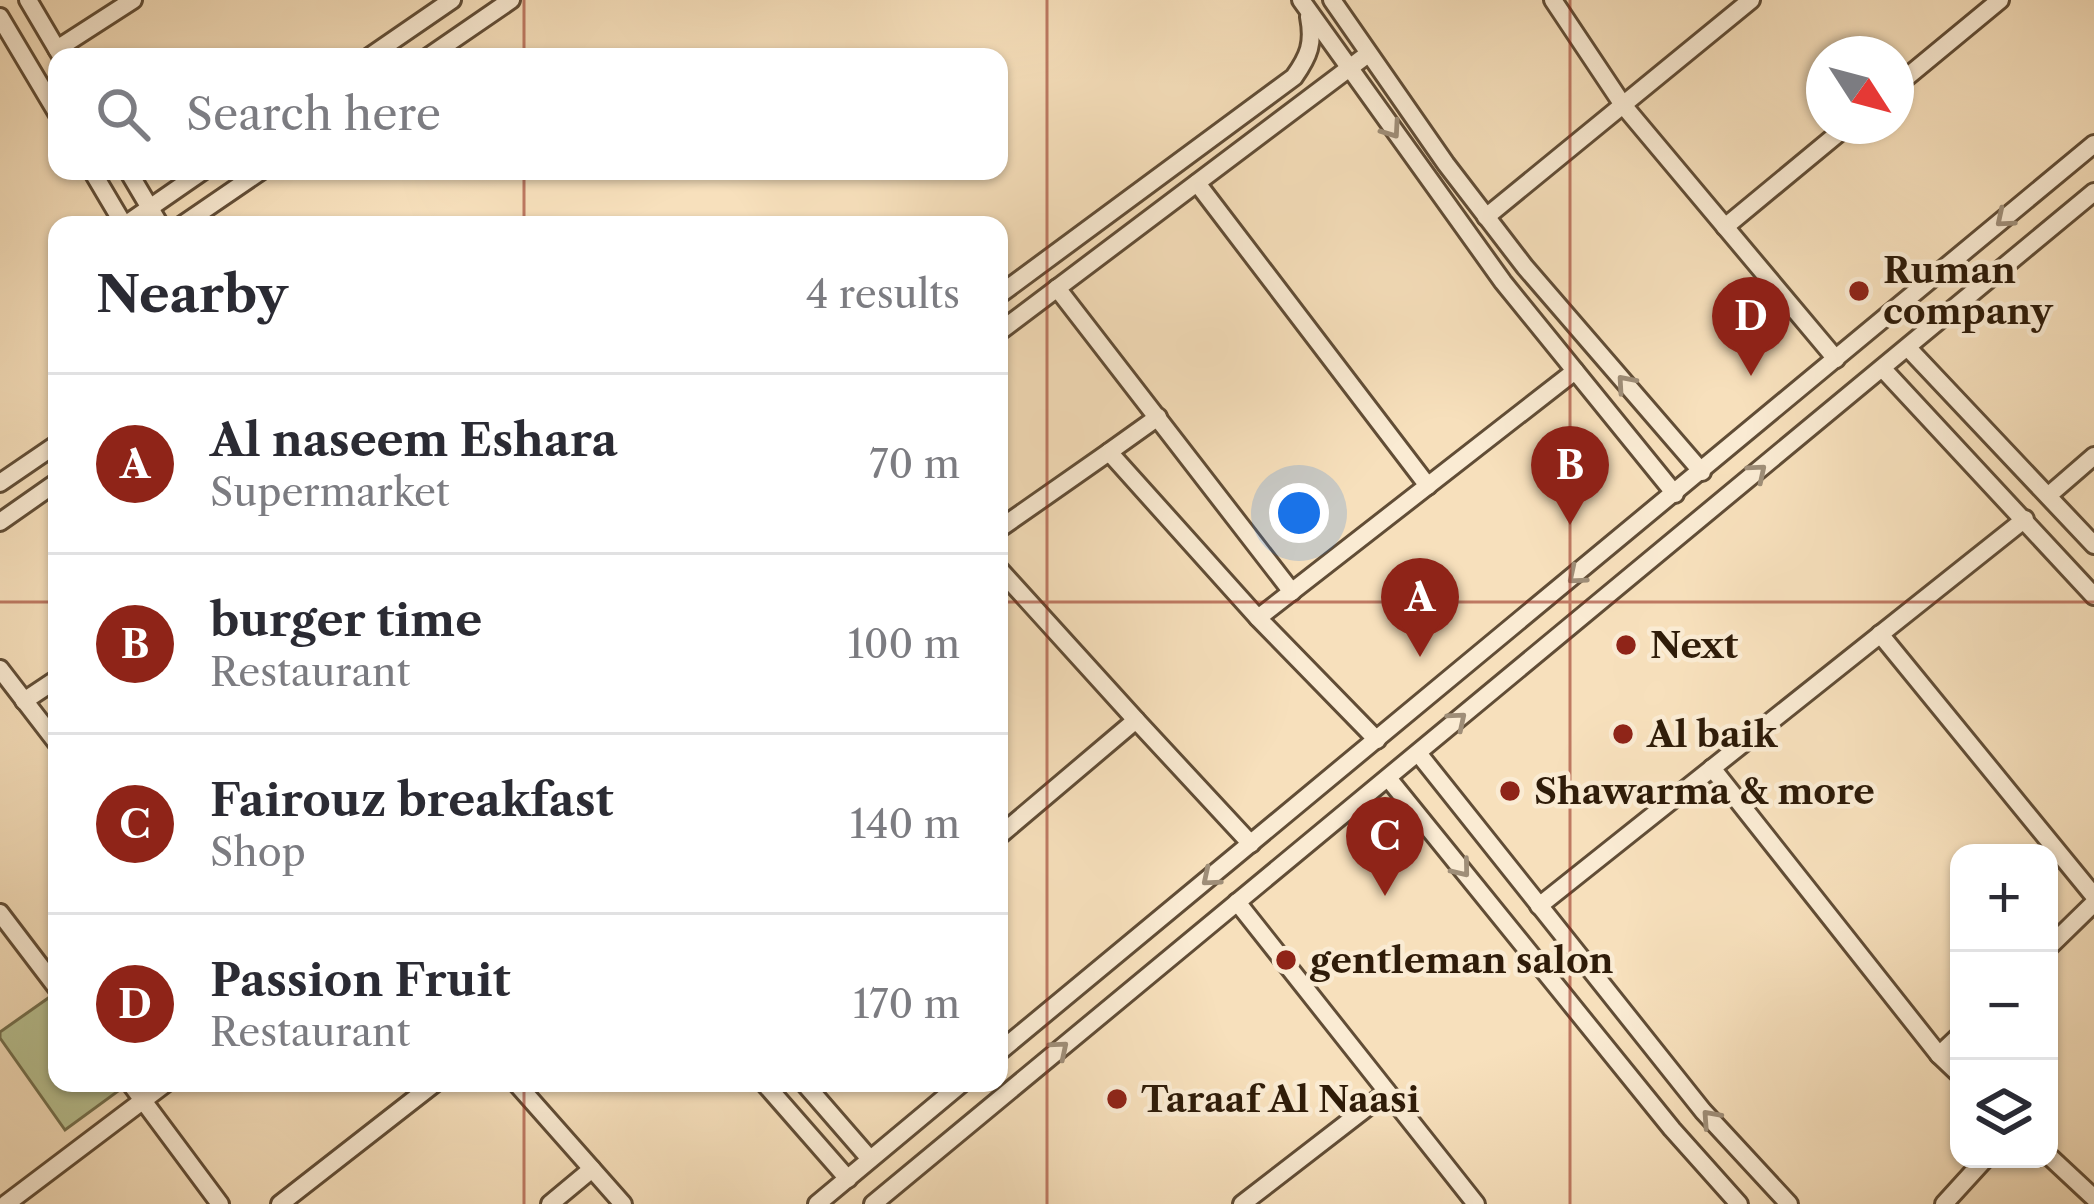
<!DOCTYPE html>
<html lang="en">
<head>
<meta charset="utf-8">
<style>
  :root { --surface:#fff; --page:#f2f2f3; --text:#2b2b33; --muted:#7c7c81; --line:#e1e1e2; --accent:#8f2418 }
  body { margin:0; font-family:"Libre Caslon Text",serif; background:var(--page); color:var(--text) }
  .controls { position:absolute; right:36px; bottom:36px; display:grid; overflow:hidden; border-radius:24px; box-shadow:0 3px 9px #0004 }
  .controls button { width:108px; height:108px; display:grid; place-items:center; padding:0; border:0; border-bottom:3px solid var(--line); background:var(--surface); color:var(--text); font:60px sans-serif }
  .compass { position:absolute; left:1806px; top:36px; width:108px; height:108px; border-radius:50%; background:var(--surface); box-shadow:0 3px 9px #0004; rotate:126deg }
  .you { position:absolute; left:1299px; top:513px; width:42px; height:42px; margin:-30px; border:9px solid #fff; border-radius:50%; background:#1a73e8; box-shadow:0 0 0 18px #1a73e833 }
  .badge { display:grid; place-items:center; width:78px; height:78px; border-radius:50%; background:var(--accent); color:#fff; font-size:39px; font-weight:700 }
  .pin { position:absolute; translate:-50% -99px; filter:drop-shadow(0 3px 6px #0008) }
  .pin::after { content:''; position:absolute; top:63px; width:42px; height:36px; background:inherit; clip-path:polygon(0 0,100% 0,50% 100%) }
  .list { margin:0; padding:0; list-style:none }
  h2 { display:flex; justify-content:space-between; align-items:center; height:156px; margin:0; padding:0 48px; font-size:51px }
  h2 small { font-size:39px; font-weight:400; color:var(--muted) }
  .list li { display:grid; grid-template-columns:78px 1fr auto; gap:36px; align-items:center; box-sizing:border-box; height:180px; padding:0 48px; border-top:3px solid var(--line) }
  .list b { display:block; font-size:45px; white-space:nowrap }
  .list p { margin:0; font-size:39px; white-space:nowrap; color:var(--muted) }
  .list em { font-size:39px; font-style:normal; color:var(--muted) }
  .icon { flex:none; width:66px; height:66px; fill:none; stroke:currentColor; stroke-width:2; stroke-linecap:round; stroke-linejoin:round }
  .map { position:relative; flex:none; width:2094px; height:1204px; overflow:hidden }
  .search { position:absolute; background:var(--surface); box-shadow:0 3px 9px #0004; left:48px; top:48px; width:960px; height:132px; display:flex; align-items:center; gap:30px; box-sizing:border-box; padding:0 42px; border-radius:24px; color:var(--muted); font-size:45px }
  .panel { position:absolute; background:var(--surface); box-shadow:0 3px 9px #0004; left:48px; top:216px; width:960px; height:876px; border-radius:24px }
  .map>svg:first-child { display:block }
</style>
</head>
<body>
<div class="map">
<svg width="2094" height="1204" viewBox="0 0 2094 1204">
  <rect width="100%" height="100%" fill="#f7e0bc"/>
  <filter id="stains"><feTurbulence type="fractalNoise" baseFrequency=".00167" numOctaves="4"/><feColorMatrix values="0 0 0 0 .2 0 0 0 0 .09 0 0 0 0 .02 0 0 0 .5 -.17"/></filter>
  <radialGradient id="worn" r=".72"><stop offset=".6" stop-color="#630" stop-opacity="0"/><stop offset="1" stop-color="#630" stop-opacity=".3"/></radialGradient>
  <polygon fill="#b9c393" stroke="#74704e" stroke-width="3" points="54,994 57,999 57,1083 117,1083 121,1089 65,1130 0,1038 0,1032"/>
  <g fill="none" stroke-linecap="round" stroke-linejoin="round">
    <defs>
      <g id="minor">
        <polyline points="28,0 61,56"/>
        <polyline points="1301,0 1503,282 1675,494"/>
        <polyline points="1332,0 1446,164 1525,267 1702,472"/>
        <polyline points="1553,0 1623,105 1836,359"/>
        <polyline points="0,17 57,113"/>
        <polyline points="57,49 133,0"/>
        <polyline points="369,57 452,0"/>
        <polyline points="428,57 511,0"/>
        <polyline points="1896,86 2000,0"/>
        <polyline points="92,171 124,225"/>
        <polyline points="128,171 160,225"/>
        <polyline points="1197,183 1428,486"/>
        <polyline points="1486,217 1751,0"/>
        <polyline points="125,225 203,171"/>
        <polyline points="182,225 261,171"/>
        <polyline points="1725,227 1847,126"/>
        <polyline points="1057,288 1292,592"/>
        <path d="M999,295L1294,77C1309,56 1314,43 1309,17"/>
        <polyline points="999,332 1368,54"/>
        <polyline points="1909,349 2094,545"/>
        <polyline points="1883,369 2094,596"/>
        <polyline points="1109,452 1158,417"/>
        <polyline points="0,483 57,444"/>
        <polyline points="2049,495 2094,456"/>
        <polyline points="0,522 57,482"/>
        <polyline points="999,529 1109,452 1258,618 1575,371"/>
        <polyline points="999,569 1136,720"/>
        <polyline points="1258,618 1377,740"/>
        <polyline points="1880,634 2094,896"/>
        <polyline points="0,669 57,743"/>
        <polyline points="24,701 57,679"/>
        <polyline points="1418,753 1703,1111 1789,1204"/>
        <polyline points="1712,768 1939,1055 1959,1074"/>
        <polyline points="1388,778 1672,1129 1739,1204"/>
        <polyline points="999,836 1136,720 1251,844"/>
        <polyline points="1237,902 1476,1204"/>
        <polyline points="1539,906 2025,519"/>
        <polyline points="0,913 57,988"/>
        <polyline points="2049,947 2094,903"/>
        <polyline points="999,1052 2094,144"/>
        <polyline points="1939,1055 1959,1036"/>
        <polyline points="130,1083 220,1204"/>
        <polyline points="516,1083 623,1204"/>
        <polyline points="764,1083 848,1179"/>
        <polyline points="804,1083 870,1159"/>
        <polyline points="2049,1156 2094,1198"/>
        <polyline points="6,1204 166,1083"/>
        <polyline points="280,1204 435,1083"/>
        <polyline points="550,1204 592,1169"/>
        <polyline points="817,1204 962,1083"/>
        <polyline points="873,1204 2094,192"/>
        <polyline points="1242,1204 1387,1092"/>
        <polyline points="1944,1204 1985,1159"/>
      </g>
    </defs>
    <use href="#minor" stroke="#614d36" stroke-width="22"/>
    <use href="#minor" stroke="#faebd3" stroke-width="16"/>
  </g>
  <defs><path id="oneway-chevron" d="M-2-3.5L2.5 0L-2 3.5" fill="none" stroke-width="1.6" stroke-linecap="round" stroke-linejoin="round" transform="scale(3)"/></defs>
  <g stroke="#9f8e78">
    <use href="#oneway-chevron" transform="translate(1392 130) rotate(55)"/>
    <use href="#oneway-chevron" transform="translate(2004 219) rotate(140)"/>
    <use href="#oneway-chevron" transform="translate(1625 383) rotate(-131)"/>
    <use href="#oneway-chevron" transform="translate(1758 472) rotate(-40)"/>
    <use href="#oneway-chevron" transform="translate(1576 576) rotate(140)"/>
    <use href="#oneway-chevron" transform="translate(1458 720) rotate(-40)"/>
    <use href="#oneway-chevron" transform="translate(1462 869) rotate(51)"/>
    <use href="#oneway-chevron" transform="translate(1210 878) rotate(140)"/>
    <use href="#oneway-chevron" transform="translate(1060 1049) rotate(-40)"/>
    <use href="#oneway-chevron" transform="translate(1710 1118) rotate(-132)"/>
  </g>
  <path fill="none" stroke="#8f2418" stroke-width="3" stroke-opacity="0.55" d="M524,0V57M1047,0V1204M1570,0V1204M524,171V225M0,602H57M999,602H2094M524,1083V1204"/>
  <g fill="#8f2418" stroke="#faebd3" stroke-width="4.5">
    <circle cx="1859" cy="291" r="12"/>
    <circle cx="1626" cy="645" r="12"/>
    <circle cx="1623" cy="734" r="12"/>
    <circle cx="1510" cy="791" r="12"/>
    <circle cx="1286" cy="960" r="12"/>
    <circle cx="1117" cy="1099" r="12"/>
  </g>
  <g text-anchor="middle" stroke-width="9" stroke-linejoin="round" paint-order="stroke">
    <g font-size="36" font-weight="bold" fill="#2f1c09" stroke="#faebd3" text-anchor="start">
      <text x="1883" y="283">Ruman<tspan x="1883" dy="41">company</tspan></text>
      <text x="1650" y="658">Next</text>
      <text x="1647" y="747">Al baik</text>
      <text x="1534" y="804">Shawarma &amp; more</text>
      <text x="1310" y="973">gentleman salon</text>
      <text x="1141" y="1112">Taraaf Al Naasi</text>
    </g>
  </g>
  <rect width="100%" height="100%" filter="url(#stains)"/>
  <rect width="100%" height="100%" fill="url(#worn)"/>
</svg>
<div class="controls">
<button>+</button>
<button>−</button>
<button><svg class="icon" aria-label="layers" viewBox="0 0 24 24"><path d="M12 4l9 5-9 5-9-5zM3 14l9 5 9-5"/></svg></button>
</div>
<svg class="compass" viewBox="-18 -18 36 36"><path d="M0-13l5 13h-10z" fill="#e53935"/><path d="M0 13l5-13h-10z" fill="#7c7c81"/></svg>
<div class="you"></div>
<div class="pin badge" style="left:1420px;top:657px">A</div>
<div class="pin badge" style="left:1570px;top:525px">B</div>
<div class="pin badge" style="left:1385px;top:896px">C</div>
<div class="pin badge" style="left:1751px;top:376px">D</div>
<div class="search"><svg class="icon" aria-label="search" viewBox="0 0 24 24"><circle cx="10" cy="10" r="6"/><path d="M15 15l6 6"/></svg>Search here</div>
<section class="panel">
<h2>Nearby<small>4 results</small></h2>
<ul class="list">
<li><span class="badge">A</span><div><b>Al naseem Eshara</b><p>Supermarket</p></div><em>70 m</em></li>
<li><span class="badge">B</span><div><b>burger time</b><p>Restaurant</p></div><em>100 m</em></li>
<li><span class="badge">C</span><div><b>Fairouz breakfast</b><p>Shop</p></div><em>140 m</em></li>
<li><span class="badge">D</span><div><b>Passion Fruit</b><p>Restaurant</p></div><em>170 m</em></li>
</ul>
</section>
</div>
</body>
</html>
